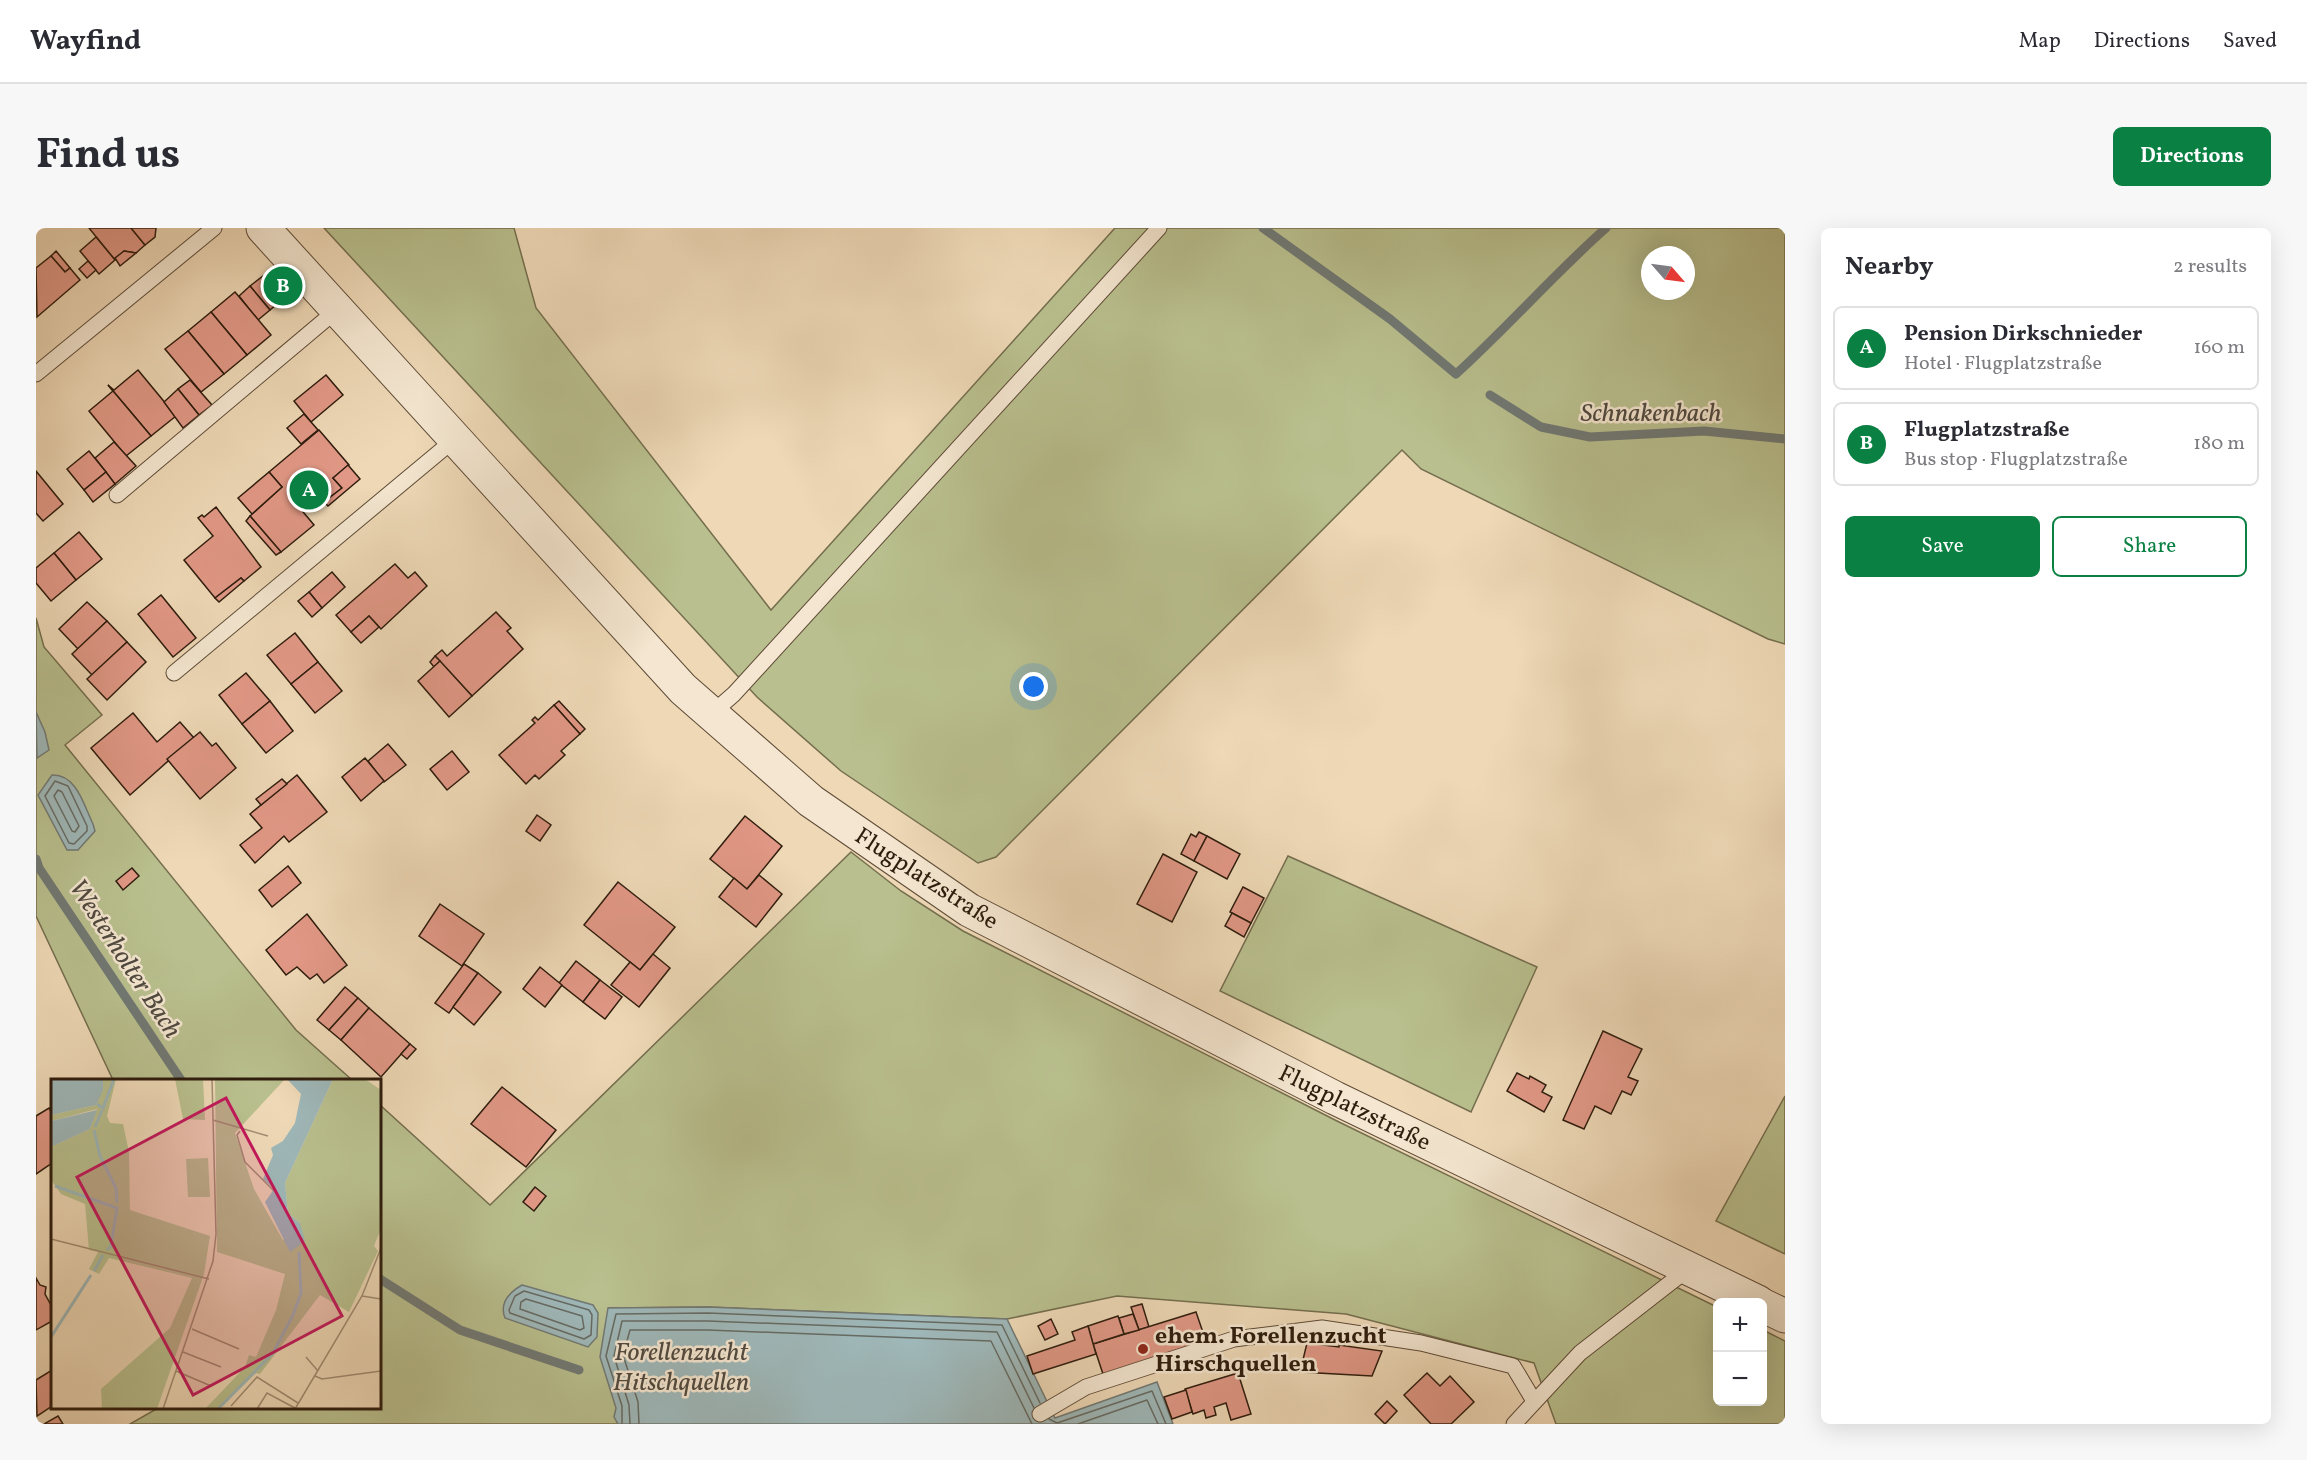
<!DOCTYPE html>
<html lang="en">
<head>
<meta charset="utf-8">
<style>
  :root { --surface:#fff; --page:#f7f7f7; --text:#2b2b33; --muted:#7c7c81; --line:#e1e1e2; --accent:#0b8043 }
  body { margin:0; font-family:Vollkorn,serif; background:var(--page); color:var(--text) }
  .controls { position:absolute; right:18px; bottom:18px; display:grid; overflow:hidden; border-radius:9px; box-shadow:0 6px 24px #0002 }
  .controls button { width:54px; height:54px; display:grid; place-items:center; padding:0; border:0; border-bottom:2px solid var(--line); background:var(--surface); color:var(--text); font:30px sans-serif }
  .compass { position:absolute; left:1605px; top:18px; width:54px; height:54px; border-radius:50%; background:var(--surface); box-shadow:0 6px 24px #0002; rotate:118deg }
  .you { position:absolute; left:998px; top:459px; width:21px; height:21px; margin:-15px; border:4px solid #fff; border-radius:50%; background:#1a73e8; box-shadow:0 0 0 9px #1a73e833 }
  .badge { display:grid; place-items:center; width:39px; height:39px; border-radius:50%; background:var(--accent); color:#fff; font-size:20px; font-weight:700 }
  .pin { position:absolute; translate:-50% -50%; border:3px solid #fff; box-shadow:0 2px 6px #0006 }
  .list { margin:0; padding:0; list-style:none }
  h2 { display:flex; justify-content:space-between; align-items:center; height:78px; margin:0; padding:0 24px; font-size:26px }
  h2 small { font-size:20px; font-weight:400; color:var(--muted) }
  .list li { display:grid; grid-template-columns:39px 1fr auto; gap:18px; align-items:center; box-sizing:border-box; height:84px; margin:0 12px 12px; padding:0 12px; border:2px solid var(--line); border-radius:9px }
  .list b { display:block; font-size:22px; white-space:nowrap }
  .list p { margin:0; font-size:20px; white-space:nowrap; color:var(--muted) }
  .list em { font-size:20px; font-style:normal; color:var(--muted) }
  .actions { display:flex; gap:12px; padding:18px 24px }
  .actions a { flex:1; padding:14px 0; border:2px solid var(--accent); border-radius:9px; text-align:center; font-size:21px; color:var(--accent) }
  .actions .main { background:var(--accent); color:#fff }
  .map { position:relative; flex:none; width:1749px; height:1196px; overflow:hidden; border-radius:9px }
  header { display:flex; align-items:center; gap:36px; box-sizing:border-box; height:84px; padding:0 30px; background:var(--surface); border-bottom:2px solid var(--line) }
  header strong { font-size:28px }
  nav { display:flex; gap:33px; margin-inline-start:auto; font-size:21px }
  .intro { display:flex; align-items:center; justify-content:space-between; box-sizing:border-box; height:144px; padding:0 36px }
  h1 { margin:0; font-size:42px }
  .button { padding:15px 27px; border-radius:9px; background:var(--accent); color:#fff; font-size:21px; font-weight:700 }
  main { display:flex; gap:36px; padding:0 36px }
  aside { flex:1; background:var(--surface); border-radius:9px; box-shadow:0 6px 24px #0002 }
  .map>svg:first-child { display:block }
</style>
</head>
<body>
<header>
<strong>Wayfind</strong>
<nav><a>Map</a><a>Directions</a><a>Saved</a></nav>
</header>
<div class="intro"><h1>Find us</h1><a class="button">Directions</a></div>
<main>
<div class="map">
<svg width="1749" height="1196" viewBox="0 0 1749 1196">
  <rect width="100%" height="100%" fill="#eed8b6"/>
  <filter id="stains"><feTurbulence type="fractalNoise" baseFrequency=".00333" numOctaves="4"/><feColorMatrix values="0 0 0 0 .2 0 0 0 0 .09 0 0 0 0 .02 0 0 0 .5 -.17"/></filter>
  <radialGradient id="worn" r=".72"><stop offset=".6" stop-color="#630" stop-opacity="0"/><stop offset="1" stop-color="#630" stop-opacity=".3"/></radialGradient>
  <g fill="#b9bf8e" stroke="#746e4e" stroke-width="1.5" fill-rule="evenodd">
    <path d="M288,0H478L500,80L735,382L1079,0H1749V416L1732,411L1385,241L1366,222L960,629L942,635L805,543L721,469ZM1614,27H1650V63H1614Z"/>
    <polygon points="0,390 8,419 66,487 29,517 260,802 316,852 77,852 0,688"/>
    <polygon points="815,624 865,663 927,703 1301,893 1681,1079 1682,1174 1726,1174 1727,1102 1749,1113 1749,1196 1520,1196 1498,1135 1310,1086 1081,1068 971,1091 672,1079 573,1080 588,1196 94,1196 122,1180 344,1180 344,877 454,977"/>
    <polygon points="1252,628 1501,739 1435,884 1184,763"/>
    <polygon points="1749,868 1749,1026 1680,993"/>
  </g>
  <g fill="#9eb7b8" stroke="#717974" stroke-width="1.5">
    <polygon points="0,484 9,504 13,522 1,530"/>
    <path d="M16,547C41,546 48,578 57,596L59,603L42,622H31L2,567Z"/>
    <path d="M486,1057L557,1077L562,1085L561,1109L552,1119L469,1090C463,1075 474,1064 486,1057Z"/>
    <polygon points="672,1079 971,1091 1019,1190 1121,1154 1137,1196 582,1196 578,1189 580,1180 564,1129 572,1080"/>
  </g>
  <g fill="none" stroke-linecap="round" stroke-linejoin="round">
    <g stroke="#666a62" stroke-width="1.5">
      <polygon points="19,553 32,558 51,598 51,603 38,616 33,615 9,568"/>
      <polygon points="22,562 26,564 43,598 39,604 36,603 18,568"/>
      <polygon points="488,1063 553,1082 556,1087 555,1107 548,1111 474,1085 473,1082 479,1068"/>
      <polygon points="490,1071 546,1088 548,1100 544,1102 484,1081 485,1074"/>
      <polyline points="1013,1191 1021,1195 1116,1163 1130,1196"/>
      <polyline points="586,1196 586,1178 570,1128 580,1086 672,1085 966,1097 1004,1175"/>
      <polyline points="594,1196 593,1177 578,1128 586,1093 672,1093 961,1104 998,1180"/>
      <polyline points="603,1196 602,1174 587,1127 594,1102 672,1102 955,1113 996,1196"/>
      <polyline points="1042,1196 1111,1172 1122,1196"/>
    </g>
    <g stroke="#717974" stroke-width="9">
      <path d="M1227,0L1354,91L1420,146C1472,99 1518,46 1570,0"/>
      <polyline points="1454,167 1505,199 1554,209 1668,203 1749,211"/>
      <polyline points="0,631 3,640 145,852"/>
      <polyline points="344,1051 424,1102 543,1142"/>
    </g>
  </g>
  <g fill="#e19886" stroke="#2e1c0d" stroke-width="1.5">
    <polygon points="53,0 95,0 109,17 100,25 88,23 79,32"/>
    <polygon points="95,0 120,0 119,9 109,17"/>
    <polygon points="60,9 79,32 63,46 44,23"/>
    <polygon points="20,23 34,40 29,44 15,28"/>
    <polygon points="88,23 100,25 84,38 79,30"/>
    <polygon points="15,28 29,44 34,40 44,52 1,89 0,40"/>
    <polygon points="52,33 60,42 51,50 43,41"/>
    <polygon points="227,48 246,72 234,82 214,58"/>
    <polygon points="214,58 234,82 222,92 203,68"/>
    <polygon points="199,64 235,107 211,127 175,84"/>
    <polygon points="175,84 211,127 188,146 152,103"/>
    <polygon points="152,103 188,146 165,164 129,121"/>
    <polygon points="102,142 140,188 115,208 72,157 78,162"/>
    <polygon points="290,147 307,167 275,194 258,173"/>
    <polygon points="154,152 176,177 163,187 142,161"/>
    <polygon points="72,157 115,208 90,228 53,183 77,163"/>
    <polygon points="142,161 163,187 147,200 128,174"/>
    <polygon points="268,186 282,202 265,216 251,200"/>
    <polygon points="283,202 313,237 297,250 306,260 288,274 280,265 263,279 278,297 245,324 214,288 246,259 233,244"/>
    <polygon points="78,214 100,238 79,256 59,230"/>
    <polygon points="53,223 70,244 48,262 31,241"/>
    <polygon points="312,237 324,251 292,278 288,274 306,260 297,250"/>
    <polygon points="0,243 27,276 7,293 0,285"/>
    <polygon points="70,244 79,256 57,274 48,262"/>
    <polygon points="233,244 246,259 216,286 202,270"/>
    <polygon points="180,279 225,339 208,353 205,350 179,370 148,332 177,308 162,290 166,287 168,289"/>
    <polygon points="214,288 245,324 240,327 210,293"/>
    <polygon points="43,304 66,331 40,352 18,325"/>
    <polygon points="18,325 40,352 15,373 0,355 0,340"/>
    <polygon points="359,336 372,350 379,344 391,358 345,401 333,388 315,404 300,387"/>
    <polygon points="296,344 309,359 286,380 273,364"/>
    <polygon points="205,350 208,353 183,374 179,370"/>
    <polygon points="273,364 286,380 276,389 262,373"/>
    <polygon points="125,367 160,410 137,429 102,386"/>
    <polygon points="51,374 71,393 42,421 23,401"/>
    <polygon points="460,384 475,400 471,403 487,421 436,468 399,428 406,422 411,428"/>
    <polygon points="333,388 343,399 325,415 315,404"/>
    <polygon points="71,393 91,414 56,447 36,426"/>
    <polygon points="259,405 282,434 255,456 231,427"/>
    <polygon points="91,414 110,434 71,472 51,451"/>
    <polygon points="399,428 404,433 398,439 394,434"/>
    <polygon points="404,433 436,468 413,489 382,453"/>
    <polygon points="282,434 306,463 279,485 255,456"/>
    <polygon points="210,445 234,473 206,496 183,467"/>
    <polygon points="234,473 257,503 230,525 206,496"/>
    <polygon points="523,473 549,501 544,506 518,477"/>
    <polygon points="518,477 544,506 525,523 529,527 503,551 499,547 490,556 463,527 499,495 496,492 499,489 502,492"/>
    <polygon points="97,485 121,514 144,494 158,510 94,567 55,520"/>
    <polygon points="164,504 176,518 180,515 200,540 164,571 131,531"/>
    <polygon points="352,516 370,537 348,554 332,533"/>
    <polygon points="416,523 433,544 411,562 394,541"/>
    <polygon points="329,530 348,553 325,573 306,549"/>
    <polygon points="261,547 291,584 253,614 248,608 219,635 204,617 226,600 214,586"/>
    <polygon points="246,551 251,556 225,577 220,571"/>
    <polygon points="501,587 515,597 504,613 490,603"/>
    <polygon points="709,588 746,618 711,661 674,631"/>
    <polygon points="1163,604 1171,608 1158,633 1145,626 1155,606 1160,609"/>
    <polygon points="1171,608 1204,626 1191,651 1158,633"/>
    <polygon points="1127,626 1161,644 1136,694 1101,676"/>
    <polygon points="252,638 265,655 236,679 223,662"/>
    <polygon points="96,640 103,648 87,662 80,653"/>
    <polygon points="723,647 746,666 720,699 683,669 698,650 711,661"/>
    <polygon points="582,654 639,699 604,742 548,697"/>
    <polygon points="1207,659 1228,670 1215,695 1194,684"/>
    <polygon points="404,676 448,706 426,738 383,708"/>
    <polygon points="1196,685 1215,695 1208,709 1189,698"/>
    <polygon points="271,686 311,737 288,755 281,746 274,751 261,739 250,747 230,722"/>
    <polygon points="617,726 634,740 603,779 575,757 594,734 604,742"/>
    <polygon points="540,733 564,752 547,774 523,755"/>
    <polygon points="428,736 442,745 413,785 399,775"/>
    <polygon points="504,739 526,757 509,779 487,761"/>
    <polygon points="442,745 465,764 438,797 417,779"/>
    <polygon points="564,752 586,769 569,791 547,774"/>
    <polygon points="309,759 322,770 293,802 281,792"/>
    <polygon points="322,770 333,780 305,812 293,802"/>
    <polygon points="333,780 374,816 345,849 305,812"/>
    <polygon points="1567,803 1606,821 1592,849 1602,853 1595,867 1586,863 1575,886 1559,878 1548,901 1527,892"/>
    <polygon points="374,816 380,821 371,831 365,826"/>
    <polygon points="1481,845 1493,851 1494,848 1510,857 1506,864 1516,869 1508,884 1471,863"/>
    <polygon points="466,859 520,902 490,939 435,896"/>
    <polygon points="13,880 16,885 16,935 0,946 0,888"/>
    <polygon points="499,959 510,968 498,983 487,974"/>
    <polygon points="0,1050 4,1057 10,1059 9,1066 16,1079 16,1093 0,1102"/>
    <polygon points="1106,1076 1113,1099 1103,1102 1095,1079"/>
    <polygon points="1160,1084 1171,1116 1068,1149 1057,1116"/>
    <polygon points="1097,1086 1103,1102 1088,1106 1083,1090"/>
    <polygon points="1082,1088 1088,1106 1057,1116 1052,1098"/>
    <polygon points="1015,1091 1022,1106 1009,1112 1002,1098"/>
    <polygon points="1052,1098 1060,1126 997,1146 991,1128 1039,1112 1036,1104"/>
    <polygon points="1271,1115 1303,1119 1303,1117 1346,1123 1336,1148 1264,1144"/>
    <polygon points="16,1142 16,1178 1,1188 0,1152"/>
    <polygon points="1202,1145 1215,1186 1195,1192 1190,1175 1178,1179 1180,1187 1170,1190 1168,1182 1157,1186 1149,1161"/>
    <polygon points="1391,1145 1404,1158 1414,1148 1438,1174 1415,1196 1395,1196 1368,1167"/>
    <polygon points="1150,1162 1156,1184 1136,1191 1128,1169"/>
    <polygon points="1351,1173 1361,1183 1349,1196 1339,1186"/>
    <polygon points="22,1188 27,1196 8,1196"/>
  </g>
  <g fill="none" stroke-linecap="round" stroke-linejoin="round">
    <defs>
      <g id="service">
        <polyline points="0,146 178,0"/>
        <polyline points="81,267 302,81"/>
        <polyline points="138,445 419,211"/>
        <polyline points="674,487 698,466 1123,0"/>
        <polyline points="1004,1186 1050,1159 1198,1111 1286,1100 1385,1115 1477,1138 1498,1173"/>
        <polyline points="1478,1196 1544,1125 1652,1041"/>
      </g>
      <g id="tertiary">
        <polyline points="227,0 647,461 775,573 933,682 1299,870 1722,1074"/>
        <polyline points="1726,1077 1749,1088"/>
      </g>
    </defs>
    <use href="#service" stroke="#5e4b37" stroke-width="17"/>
    <use href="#tertiary" stroke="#5e4b37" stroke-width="35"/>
    <use href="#service" stroke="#f4e6d0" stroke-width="15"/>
    <use href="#tertiary" stroke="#f4e6d0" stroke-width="33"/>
  </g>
  <circle fill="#8f2418" stroke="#f4e6d0" stroke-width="2" cx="1107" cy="1121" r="6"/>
  <g text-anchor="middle" stroke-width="5" stroke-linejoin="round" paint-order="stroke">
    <g font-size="24" fill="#2e1c0d" stroke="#f4e6d0">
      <text transform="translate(891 650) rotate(33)" y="8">Flugplatzstraße</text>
      <text transform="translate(1319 879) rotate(26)" y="8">Flugplatzstraße</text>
    </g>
    <g font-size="24" font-weight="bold" fill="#2e1c0d" stroke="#f4e6d0" text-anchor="start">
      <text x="1119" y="1115">ehem. Forellenzucht<tspan x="1119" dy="28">Hirschquellen</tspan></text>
    </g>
    <g font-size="26" font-style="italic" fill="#504a40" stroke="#f4e6d0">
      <text x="1615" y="193">Schnakenbach</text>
      <text transform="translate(90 730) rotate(57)" y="9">Westerholter Bach</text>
      <text x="645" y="1132">Forellenzucht<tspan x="645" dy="30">Hitschquellen</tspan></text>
    </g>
  </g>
  <g transform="translate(15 851)">
    <rect width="330" height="330" fill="#eed8b6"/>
    <path d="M52,0H65L56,37L59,44L72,45L78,73L79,131L159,157L153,195L106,330H51L50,310L119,249L141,199L58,179L48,195L38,190L47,173L38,171L34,125L10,115L0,101V68L39,50L46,30L0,42V36L45,26ZM124,0H152L154,41L132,40ZM164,0H234L184,54L203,110L232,161L249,144L237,134L234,104L282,0H314L330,11V150L323,167L327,172L298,233L269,216L209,295L205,294L168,330H154L194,288L198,276L205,278L225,231L234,195L166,173ZM157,79L159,118H137L135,80Z" fill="#b9bf8e"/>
    <path d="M0,0H52V11L45,26L0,36ZM236,0H282L234,104L237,134L249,144L254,162L239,173L214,123L223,110L212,100L222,76L220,69L232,62L244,44L250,15ZM46,31L39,50L0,68V42Z" fill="#9eb7b8"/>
    <path fill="none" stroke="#9eb7b8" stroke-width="3" d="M46,25L52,29L63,0M44,48L51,31M43,51L49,77L65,109L66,124M4,107L66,129L60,167L56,171M43,192L52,176M0,258L40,196M167,330L222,274L242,236L250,214L248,173"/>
    <path fill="none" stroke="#a18d72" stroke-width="1.5" d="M162,41L217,57M189,52L186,56L194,83L223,112M0,160L158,200M311,217L330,220M141,250L188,270M132,273L170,288M255,278L267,292M125,292L160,307M264,297L271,300L330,292M180,327L206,298L247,324M112,330L162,182L165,155L161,0M206,330L216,314L244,329M244,330L311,217L330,169"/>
    <path fill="#c2185b" fill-opacity="0.15" stroke="#c2185b" stroke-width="3" d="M175,19L291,237L142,316L26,98Z"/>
    <rect width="330" height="330" fill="none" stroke="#2e1c0d" stroke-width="3"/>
  </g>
  <rect width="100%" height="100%" filter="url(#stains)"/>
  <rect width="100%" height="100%" fill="url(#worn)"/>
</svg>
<div class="controls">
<button>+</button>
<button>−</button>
</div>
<svg class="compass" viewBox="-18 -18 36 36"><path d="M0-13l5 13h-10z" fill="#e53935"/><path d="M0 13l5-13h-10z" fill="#7c7c81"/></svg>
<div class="you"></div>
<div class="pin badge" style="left:273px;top:262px">A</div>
<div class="pin badge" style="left:247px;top:58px">B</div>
</div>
<aside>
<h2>Nearby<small>2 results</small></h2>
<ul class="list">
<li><span class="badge">A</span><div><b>Pension Dirkschnieder</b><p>Hotel · Flugplatzstraße</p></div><em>160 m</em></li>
<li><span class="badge">B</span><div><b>Flugplatzstraße</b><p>Bus stop · Flugplatzstraße</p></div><em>180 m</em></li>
</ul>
<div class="actions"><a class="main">Save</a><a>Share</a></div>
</aside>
</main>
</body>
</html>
